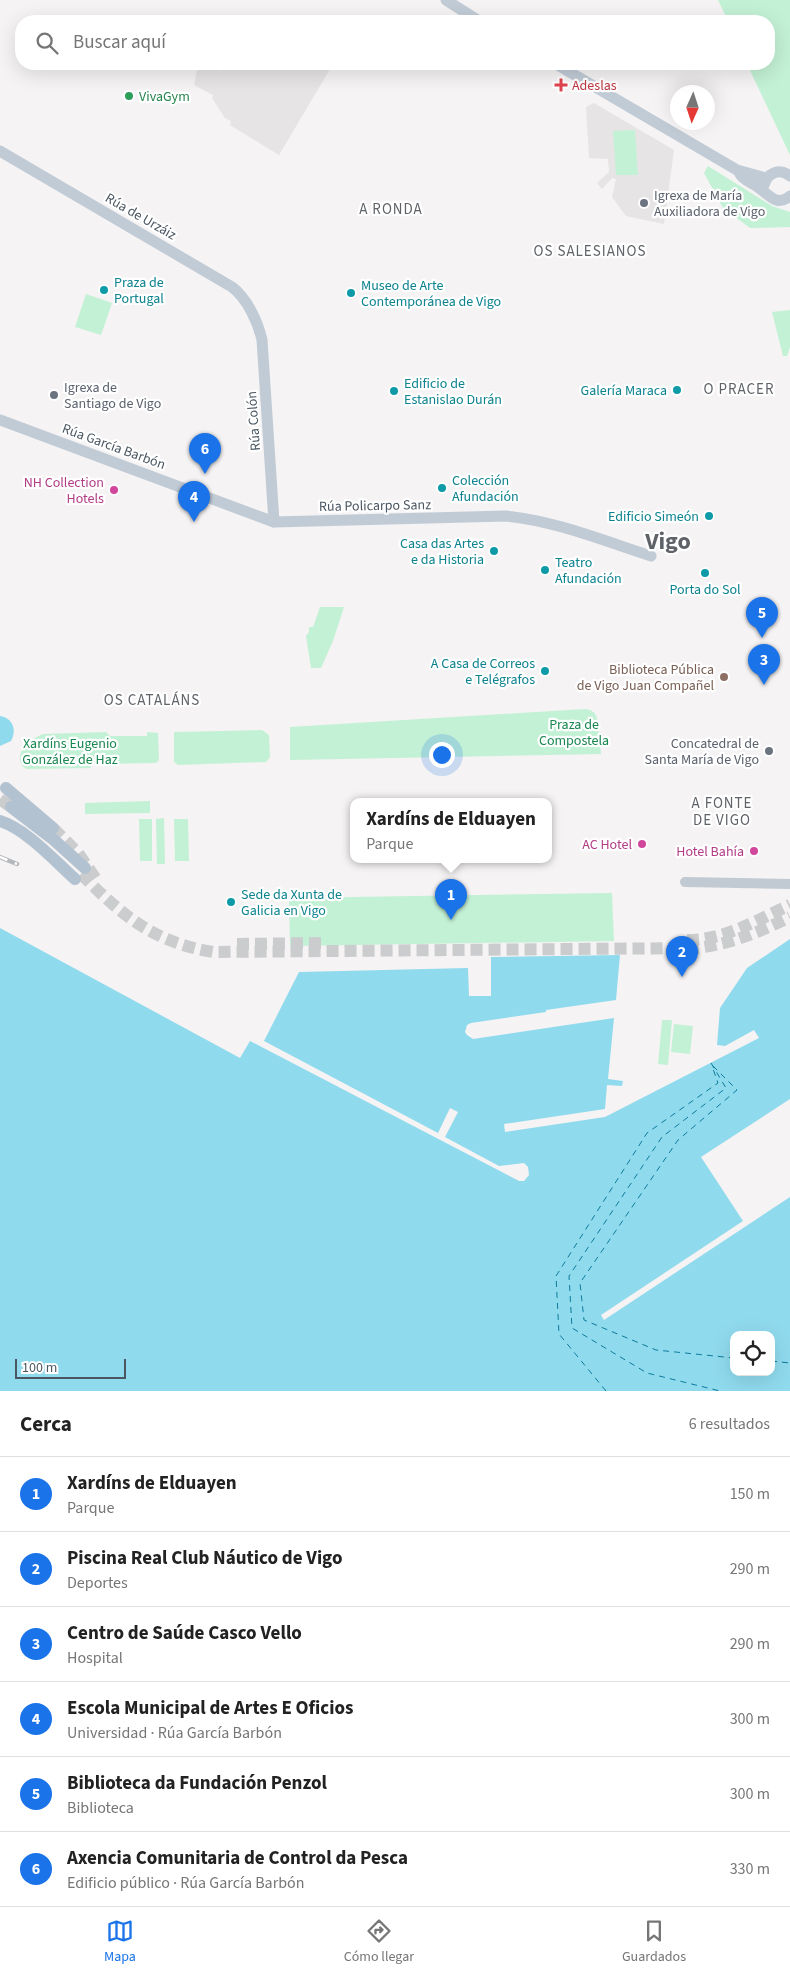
<!DOCTYPE html>
<html lang="es">
<head>
<meta charset="utf-8">
<style>
  :root { --surface:#fff; --page:#f6f6f6; --text:#222; --muted:#767676; --line:#e0e0e0; --accent:#1a73e8 }
  body { margin:0; font-family:"Source Sans 3",sans-serif; background:var(--page); color:var(--text) }
  .controls { position:absolute; right:15px; bottom:15px; display:grid; overflow:hidden; border-radius:10px; box-shadow:0 5px 20px #0002 }
  .controls button { width:45px; height:45px; display:grid; place-items:center; padding:0; border:0; border-bottom:1px solid var(--line); background:var(--surface); color:var(--text); font:25px sans-serif }
  .compass { position:absolute; left:670px; top:85px; width:45px; height:45px; border-radius:50%; background:var(--surface); box-shadow:0 5px 20px #0002; rotate:183deg }
  .scale { position:absolute; left:15px; bottom:12px; width:111px; box-sizing:border-box; padding-left:5px; border:2px solid #4a5661; border-top:0; font-size:14px; line-height:18px; white-space:nowrap; color:#4a5661; -webkit-text-stroke:4px #fff; paint-order:stroke }
  .you { position:absolute; left:441px; top:754px; width:18px; height:18px; margin:-12px; border:4px solid #fff; border-radius:50%; background:#1a73e8; box-shadow:0 0 0 8px #1a73e833 }
  .badge { display:grid; place-items:center; width:32px; height:32px; border-radius:50%; background:var(--accent); color:#fff; font-size:16px; font-weight:700 }
  .pin { position:absolute; translate:-50% -41px; filter:drop-shadow(0 1px 2px #0008) }
  .pin::after { content:''; position:absolute; top:26px; width:18px; height:15px; background:inherit; clip-path:polygon(0 0,100% 0,50% 100%) }
  .popup { position:absolute; left:350px; top:798px; width:202px; height:65px; box-sizing:border-box; display:grid; place-content:center; border-radius:10px; background:var(--surface); filter:drop-shadow(0 1px 4px #0005); font-size:16px; white-space:nowrap; color:var(--muted) }
  .popup b { font-size:19px; color:var(--text) }
  .popup::after { content:''; position:absolute; left:50%; top:100%; margin-left:-10px; border:10px solid transparent; border-top-color:var(--surface) }
  .list { margin:0; padding:0; list-style:none }
  h2 { display:flex; justify-content:space-between; align-items:center; height:65px; margin:0; padding:0 20px; font-size:21px }
  h2 small { font-size:16px; font-weight:400; color:var(--muted) }
  .list li { display:grid; grid-template-columns:32px 1fr auto; gap:15px; align-items:center; box-sizing:border-box; height:75px; padding:0 20px; border-top:1px solid var(--line) }
  .list b { display:block; font-size:19px; white-space:nowrap }
  .list p { margin:0; font-size:16px; white-space:nowrap; color:var(--muted) }
  .list em { font-size:16px; font-style:normal; color:var(--muted) }
  .icon { flex:none; width:28px; height:28px; fill:none; stroke:currentColor; stroke-width:2; stroke-linecap:round; stroke-linejoin:round }
  .map { position:relative; flex:none; width:790px; height:1391px; overflow:hidden }
  .search { position:absolute; background:var(--surface); box-shadow:0 5px 20px #0002; left:15px; right:15px; top:15px; height:55px; display:flex; align-items:center; gap:12px; box-sizing:border-box; padding:0 18px; border-radius:20px; color:var(--muted); font-size:19px }
  .sheet { height:515px; background:var(--surface) }
  nav { display:flex; justify-content:space-around; align-items:center; box-sizing:border-box; height:70px; border-top:1px solid var(--line); background:var(--surface); font-size:14px; color:var(--muted) }
  nav a { display:grid; justify-items:center; gap:2px }
  nav .on { color:var(--accent) }
  .map>svg:first-child { display:block }
</style>
</head>
<body>
<div class="map">
<svg width="790" height="1391" viewBox="0 0 790 1391">
  <rect width="100%" height="100%" fill="#f5f3f3"/>
  <g fill="#e6e4e5">
    <polygon points="198,64 208,64 221,71 225,64 333,64 279,155 230,125 231,121 225,118 212,98 213,95 194,85"/>
    <polygon points="594,103 674,150 664,224 626,216 612,197 616,179 612,178 602,189 597,183 609,172 608,159 589,158 586,107"/>
  </g>
  <g fill="#c3f1d5">
    <polygon points="718,0 790,0 790,155 747,64 769,64 769,21 728,21"/>
    <polygon points="635,130 638,175 616,175 613,131"/>
    <polygon points="708,166 772,206 790,212 790,227 750,228 723,208 704,173"/>
    <polygon points="86,294 112,303 101,335 75,327"/>
    <polygon points="790,310 790,347 787,356 783,356 772,312"/>
    <polygon points="320,607 344,607 333,641 321,668 311,668 306,636 309,632 309,627 313,627"/>
    <path d="M585,709C592,710 595,712 597,718L601,754L290,760V727Z"/>
    <polygon points="262,730 269,735 270,757 266,762 178,765 174,762 174,732"/>
    <path d="M106,732L110,736H147V732L158,733L159,760L156,763L93,764L90,768L26,769C9,757 31,737 44,734Z"/>
    <polygon points="150,801 150,813 85,814 85,803"/>
    <polygon points="164,818 165,864 157,864 156,819"/>
    <polygon points="139,819 152,819 152,861 140,861"/>
    <polygon points="174,819 188,819 189,861 175,861"/>
    <polygon points="612,893 614,941 290,946 289,898"/>
    <polygon points="662,1020 672,1020 668,1065 658,1064"/>
    <polygon points="674,1024 693,1026 690,1054 671,1052"/>
  </g>
  <g fill="#90daee" fill-rule="evenodd">
    <path d="M0,716C13,718 17,730 11,741L0,746Z"/>
    <path d="M0,928L240,1058L250,1041L519,1181H524L529,1175L528,1167L524,1163L499,1166L445,1137L458,1112L450,1108L438,1133L264,1041L299,972L468,968L469,996H491V957L620,955L616,1000L546,1010V1012L471,1023L467,1025L465,1032L467,1035L473,1039L614,1018L608,1079L623,1081L622,1086L607,1085L605,1109L504,1124L505,1132L605,1117L759,1038L754,1030L725,1046L717,1045L720,1008L747,968L790,939V1099L701,1157L743,1221L601,1315L604,1320L790,1197V1391H0ZM734,1335H771V1372H734Z"/>
  </g>
  <g fill="none" stroke-linecap="round" stroke-linejoin="round">
    <g stroke="#0c7c9b" stroke-width="1" stroke-dasharray="6 5" stroke-linecap="butt">
      <polyline points="711,1063 726,1088 662,1137 569,1276 572,1328 647,1373 720,1391"/>
      <polyline points="713,1066 737,1090 678,1140 580,1283 584,1320 656,1350 734,1358"/>
      <polyline points="771,1361 790,1363"/>
      <polyline points="606,1391 559,1334 556,1276 647,1133 718,1083 712,1066"/>
    </g>
    <g stroke="#caccce" stroke-width="12" stroke-dasharray="12 6" stroke-linecap="butt">
      <polyline points="0,799 11,807"/>
      <polyline points="53,828 78,853 96,879"/>
      <path d="M81,874C123,916 153,942 213,952L696,948C731,944 759,932 790,917"/>
      <path d="M687,940C725,940 757,920 790,905"/>
      <polyline points="237,944 322,943"/>
    </g>
    <polyline stroke="#c1cad2" stroke-width="10" points="685,882 790,884"/>
    <g stroke="#c1cbd6" stroke-width="11">
      <polyline points="446,0 479,21"/>
      <polyline points="556,64 737,170 766,178"/>
      <path d="M0,151L232,287C247,298 258,322 262,340L274,522"/>
      <path d="M740,174C744,181 753,183 759,188C770,195 776,207 790,196"/>
      <path d="M764,185C768,172 780,168 790,176"/>
      <path d="M0,420L274,522L506,516C556,521 604,541 651,556"/>
    </g>
    <g stroke="#b3c2d1" stroke-width="12">
      <polyline points="6,788 53,828"/>
      <polyline points="11,807 54,840 85,868"/>
      <path d="M0,821C26,829 55,861 75,879"/>
    </g>
    <defs>
      <polyline id="rail" points="0,857 17,864"/>
    </defs>
    <use href="#rail" stroke="#b5b8bd" stroke-width="4.5"/>
    <use href="#rail" stroke="#fff" stroke-width="2.5" stroke-dasharray="8" stroke-linecap="butt"/>
  </g>
  <path fill="#e0444e" stroke="#fff" stroke-width="2" d="M558.5 77.5h5v5h5v5h-5v5h-5v-5h-5v-5h5z"/>
  <circle fill="#2e9e5b" stroke="#fff" stroke-width="2" cx="129" cy="96" r="5"/>
  <g fill="#6b7280" stroke="#fff" stroke-width="2">
    <circle cx="644" cy="203" r="5"/>
    <circle cx="54" cy="395" r="5"/>
    <circle cx="769" cy="751" r="5"/>
  </g>
  <g fill="#0f9aa8" stroke="#fff" stroke-width="2">
    <circle cx="104" cy="290" r="5"/>
    <circle cx="351" cy="293" r="5"/>
    <circle cx="677" cy="390" r="5"/>
    <circle cx="394" cy="391" r="5"/>
    <circle cx="442" cy="488" r="5"/>
    <circle cx="709" cy="516" r="5"/>
    <circle cx="494" cy="551" r="5"/>
    <circle cx="545" cy="570" r="5"/>
    <circle cx="705" cy="573" r="5"/>
    <circle cx="545" cy="671" r="5"/>
    <circle cx="231" cy="902" r="5"/>
  </g>
  <g fill="#d1479c" stroke="#fff" stroke-width="2">
    <circle cx="114" cy="490" r="5"/>
    <circle cx="642" cy="844" r="5"/>
    <circle cx="754" cy="851" r="5"/>
  </g>
  <circle fill="#8d6e63" stroke="#fff" stroke-width="2" cx="724" cy="677" r="5"/>
  <g text-anchor="middle" stroke-width="4.5" stroke-linejoin="round" paint-order="stroke">
    <g font-size="14" fill="#be3a42" stroke="#fff" text-anchor="start">
      <text x="572" y="90">Adeslas</text>
    </g>
    <g font-size="14" fill="#27864d" stroke="#fff" text-anchor="start">
      <text x="139" y="101">VivaGym</text>
    </g>
    <g font-size="14" fill="#5b616d" stroke="#fff" text-anchor="start">
      <text x="654" y="200">Igrexa de María<tspan x="654" dy="16">Auxiliadora de Vigo</tspan></text>
      <text x="64" y="392">Igrexa de<tspan x="64" dy="16">Santiago de Vigo</tspan></text>
      <text x="759" y="748" text-anchor="end">Concatedral de<tspan x="759" dy="16">Santa María de Vigo</tspan></text>
    </g>
    <g font-size="14" fill="#4a5661" stroke="#fff">
      <text transform="translate(141 216) rotate(30)" y="5">Rúa de Urzáiz</text>
      <text transform="translate(253 421) rotate(-94)" y="5">Rúa Colón</text>
      <text transform="translate(114 446) rotate(20)" y="5">Rúa García Barbón</text>
      <text transform="translate(375 505) rotate(-1)" y="5">Rúa Policarpo Sanz</text>
    </g>
    <g font-size="14" fill="#0d838f" stroke="#fff" text-anchor="start">
      <text x="114" y="287">Praza de<tspan x="114" dy="16">Portugal</tspan></text>
      <text x="361" y="290">Museo de Arte<tspan x="361" dy="16">Contemporánea de Vigo</tspan></text>
      <text x="404" y="388">Edificio de<tspan x="404" dy="16">Estanislao Durán</tspan></text>
      <text x="667" y="395" text-anchor="end">Galería Maraca</text>
      <text x="452" y="485">Colección<tspan x="452" dy="16">Afundación</tspan></text>
      <text x="699" y="521" text-anchor="end">Edificio Simeón</text>
      <text x="484" y="548" text-anchor="end">Casa das Artes<tspan x="484" dy="16">e da Historia</tspan></text>
      <text x="555" y="567">Teatro<tspan x="555" dy="16">Afundación</tspan></text>
      <text x="705" y="594" text-anchor="middle">Porta do Sol</text>
      <text x="535" y="668" text-anchor="end">A Casa de Correos<tspan x="535" dy="16">e Telégrafos</tspan></text>
      <text x="241" y="899">Sede da Xunta de<tspan x="241" dy="16">Galicia en Vigo</tspan></text>
    </g>
    <g font-size="14" fill="#b23c85" stroke="#fff" text-anchor="end">
      <text x="104" y="487">NH Collection<tspan x="104" dy="16">Hotels</tspan></text>
      <text x="632" y="849">AC Hotel</text>
      <text x="744" y="856">Hotel Bahía</text>
    </g>
    <g font-size="14" fill="#785e54" stroke="#fff" text-anchor="end">
      <text x="714" y="674">Biblioteca Pública<tspan x="714" dy="16">de Vigo Juan Compañel</tspan></text>
    </g>
    <g font-size="14" fill="#17864f" stroke="#fff">
      <text x="574" y="729">Praza de<tspan x="574" dy="16">Compostela</tspan></text>
      <text x="70" y="748">Xardíns Eugenio<tspan x="70" dy="16">González de Haz</tspan></text>
    </g>
    <g font-size="15" letter-spacing="1" fill="#5f6368" stroke="#fff">
      <text x="391" y="214">A RONDA</text>
      <text x="590" y="256">OS SALESIANOS</text>
      <text x="739" y="394">O PRACER</text>
      <text x="152" y="705">OS CATALÁNS</text>
      <text x="722" y="808">A FONTE<tspan x="722" dy="17">DE VIGO</tspan></text>
    </g>
    <g font-size="24" font-weight="bold" fill="#5f6368" stroke="#fff">
      <text x="668" y="549">Vigo</text>
    </g>
  </g>
</svg>
<div class="controls">
<button><svg class="icon" aria-label="locate" viewBox="0 0 24 24"><circle cx="12" cy="12" r="6"/><path d="M12 2v4M12 18v4M2 12h4M18 12h4"/></svg></button>
</div>
<svg class="compass" viewBox="-18 -18 36 36"><path d="M0-13l5 13h-10z" fill="#e53935"/><path d="M0 13l5-13h-10z" fill="#767676"/></svg>
<div class="scale">100 m</div>
<div class="you"></div>
<div class="pin badge" style="left:451px;top:920px">1</div>
<div class="popup"><b>Xardíns de Elduayen</b>Parque</div>
<div class="pin badge" style="left:682px;top:977px">2</div>
<div class="pin badge" style="left:764px;top:685px">3</div>
<div class="pin badge" style="left:194px;top:522px">4</div>
<div class="pin badge" style="left:762px;top:638px">5</div>
<div class="pin badge" style="left:205px;top:474px">6</div>
<div class="search"><svg class="icon" aria-label="search" viewBox="0 0 24 24"><circle cx="10" cy="10" r="6"/><path d="M15 15l6 6"/></svg>Buscar aquí</div>
</div>
<section class="sheet">
<h2>Cerca<small>6 resultados</small></h2>
<ul class="list">
<li><span class="badge">1</span><div><b>Xardíns de Elduayen</b><p>Parque</p></div><em>150 m</em></li>
<li><span class="badge">2</span><div><b>Piscina Real Club Náutico de Vigo</b><p>Deportes</p></div><em>290 m</em></li>
<li><span class="badge">3</span><div><b>Centro de Saúde Casco Vello</b><p>Hospital</p></div><em>290 m</em></li>
<li><span class="badge">4</span><div><b>Escola Municipal de Artes E Oficios</b><p>Universidad · Rúa García Barbón</p></div><em>300 m</em></li>
<li><span class="badge">5</span><div><b>Biblioteca da Fundación Penzol</b><p>Biblioteca</p></div><em>300 m</em></li>
<li><span class="badge">6</span><div><b>Axencia Comunitaria de Control da Pesca</b><p>Edificio público · Rúa García Barbón</p></div><em>330 m</em></li>
</ul>
</section>
<nav>
<a class="on"><svg class="icon" aria-label="map" viewBox="0 0 24 24"><path d="M3 6l6-2 6 2 6-2v14l-6 2-6-2-6 2zM9 4v14M15 6v14"/></svg>Mapa</a>
<a><svg class="icon" aria-label="directions" viewBox="0 0 24 24"><path d="M12 3l9 9-9 9-9-9zM9 14v-3h6M13 9l2 2-2 2"/></svg>Cómo llegar</a>
<a><svg class="icon" aria-label="saved" viewBox="0 0 24 24"><path d="M7 4h10v16l-5-4-5 4z"/></svg>Guardados</a>
</nav>
</body>
</html>
